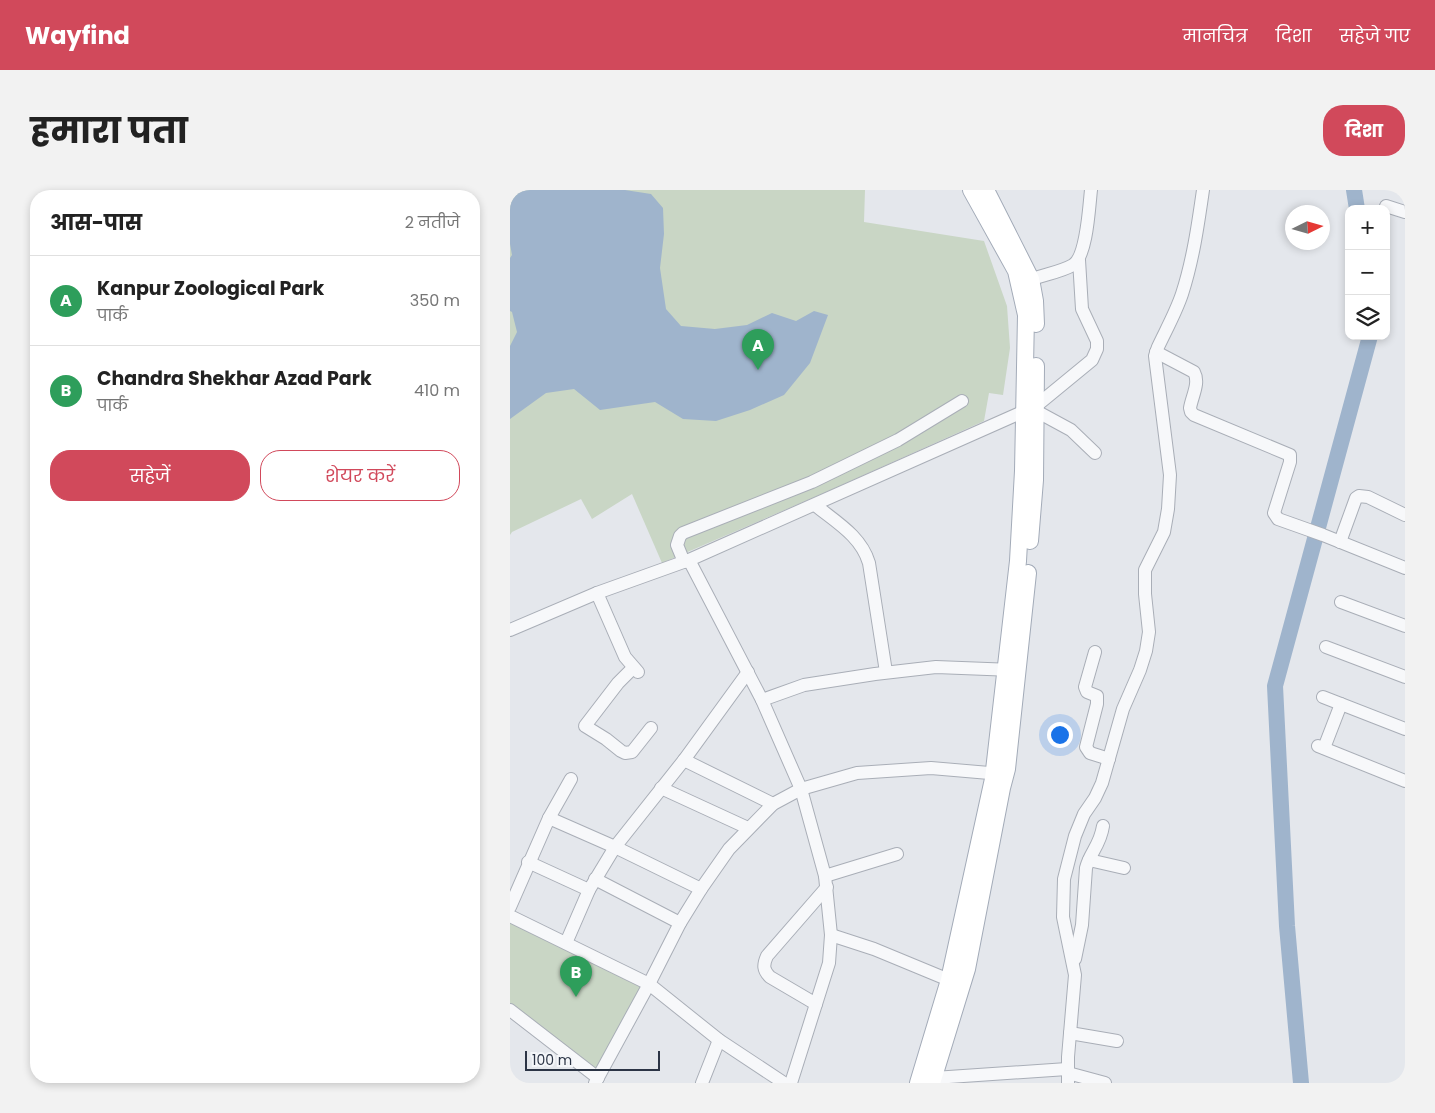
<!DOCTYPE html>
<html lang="hi">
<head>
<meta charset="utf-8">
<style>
  :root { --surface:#fff; --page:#f2f2f2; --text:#222; --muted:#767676; --line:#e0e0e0; --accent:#d1495b }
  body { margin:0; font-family:Poppins,"Noto Sans Devanagari",sans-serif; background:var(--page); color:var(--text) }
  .controls { position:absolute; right:15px; top:15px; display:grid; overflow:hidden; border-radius:10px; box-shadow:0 2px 8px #0003 }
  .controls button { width:45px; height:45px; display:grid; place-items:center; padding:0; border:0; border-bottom:1px solid var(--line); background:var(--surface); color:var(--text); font:25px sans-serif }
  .compass { position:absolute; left:775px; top:15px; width:45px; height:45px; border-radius:50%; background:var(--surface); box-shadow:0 2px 8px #0003; rotate:85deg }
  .scale { position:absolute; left:15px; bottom:12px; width:135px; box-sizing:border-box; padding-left:5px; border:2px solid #2b3445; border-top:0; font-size:14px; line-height:18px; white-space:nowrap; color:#2b3445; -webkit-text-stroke:4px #f4f6f9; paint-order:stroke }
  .you { position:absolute; left:549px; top:544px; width:18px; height:18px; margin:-12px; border:4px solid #fff; border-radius:50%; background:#1a73e8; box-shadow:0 0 0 8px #1a73e833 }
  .badge { display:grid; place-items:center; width:32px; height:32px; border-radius:50%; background:var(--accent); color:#fff; font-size:16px; font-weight:700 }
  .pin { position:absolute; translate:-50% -41px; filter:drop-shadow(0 1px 2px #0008) }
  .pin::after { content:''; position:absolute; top:26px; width:18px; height:15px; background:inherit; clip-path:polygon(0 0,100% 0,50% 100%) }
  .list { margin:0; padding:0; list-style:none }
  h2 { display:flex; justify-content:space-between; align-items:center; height:65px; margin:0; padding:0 20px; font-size:21px }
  h2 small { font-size:16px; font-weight:400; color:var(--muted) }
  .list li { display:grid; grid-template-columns:32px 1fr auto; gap:15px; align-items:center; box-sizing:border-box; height:90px; padding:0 20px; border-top:1px solid var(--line) }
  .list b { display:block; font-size:19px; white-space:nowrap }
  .list p { margin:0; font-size:16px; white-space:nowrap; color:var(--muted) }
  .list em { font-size:16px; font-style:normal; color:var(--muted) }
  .actions { display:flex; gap:10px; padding:15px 20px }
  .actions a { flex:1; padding:11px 0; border:1px solid var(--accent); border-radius:20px; text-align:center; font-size:18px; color:var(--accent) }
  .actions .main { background:var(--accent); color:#fff }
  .icon { flex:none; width:28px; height:28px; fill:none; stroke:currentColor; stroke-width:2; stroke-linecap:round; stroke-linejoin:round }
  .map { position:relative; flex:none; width:895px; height:893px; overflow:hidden; border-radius:20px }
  header { display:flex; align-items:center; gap:30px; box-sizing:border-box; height:70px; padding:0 25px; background:var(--accent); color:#fff }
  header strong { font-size:24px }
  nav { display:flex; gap:28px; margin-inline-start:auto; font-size:18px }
  .intro { display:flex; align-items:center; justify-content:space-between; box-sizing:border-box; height:120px; padding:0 30px }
  h1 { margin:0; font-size:35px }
  .button { padding:12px 22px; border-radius:20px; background:var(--accent); color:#fff; font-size:18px; font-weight:700 }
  main { display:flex; gap:30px; padding:0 30px }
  aside { flex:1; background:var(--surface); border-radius:20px; box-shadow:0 2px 8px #0003 }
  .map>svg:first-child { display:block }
</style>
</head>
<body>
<header>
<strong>Wayfind</strong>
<nav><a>मानचित्र</a><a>दिशा</a><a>सहेजे गए</a></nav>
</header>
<div class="intro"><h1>हमारा पता</h1><a class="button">दिशा</a></div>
<main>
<aside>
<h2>आस-पास<small>2 नतीजे</small></h2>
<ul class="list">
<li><span class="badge" style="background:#2e9e5b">A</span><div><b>Kanpur Zoological Park</b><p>पार्क</p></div><em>350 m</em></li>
<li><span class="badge" style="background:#2e9e5b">B</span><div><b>Chandra Shekhar Azad Park</b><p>पार्क</p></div><em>410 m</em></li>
</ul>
<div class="actions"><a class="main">सहेजें</a><a>शेयर करें</a></div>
</aside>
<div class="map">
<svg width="895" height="893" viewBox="0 0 895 893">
  <rect width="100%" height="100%" fill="#e4e7ec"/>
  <g fill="#c9d6c5">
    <polygon points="0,0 355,0 354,32 474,51 497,116 500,158 493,205 479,203 474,231 314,303 152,373 122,304 82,329 71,309 2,342 0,345"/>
    <polygon points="0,726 138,793 91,891 0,820"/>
  </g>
  <polygon fill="#9fb4cc" points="0,0 115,0 141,4 153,18 154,44 150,78 156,119 171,136 205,139 237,135 262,123 286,131 304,121 318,125 300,173 274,205 240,220 206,231 173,229 145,212 90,220 64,199 36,203 0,229 0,156 7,142 2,122 0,121 0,68 2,65 0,54"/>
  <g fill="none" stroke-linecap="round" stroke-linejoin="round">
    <g stroke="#9fb4cc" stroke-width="16">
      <polyline points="844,0 847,19"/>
      <polyline points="791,893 777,736 765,496 860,146"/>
    </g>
    <defs>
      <g id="minor">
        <polyline points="876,16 895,22"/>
        <path d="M515,92C530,85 549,83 563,75C577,66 579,17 581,0"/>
        <path d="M646,162L684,182C690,193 682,206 680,218L681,222L684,225L780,265V272L764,323L768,329L813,345L895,378"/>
        <polyline points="526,221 561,240 585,263"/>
        <path d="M305,315C326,332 351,346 359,373L376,482"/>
        <polyline points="830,352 846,308 849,306 858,307 895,325"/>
        <polyline points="179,370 252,510 291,599 315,686 321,745 319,773 281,893"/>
        <polyline points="174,372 167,355 170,346 173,343 302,292 388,250 452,211"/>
        <polyline points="87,403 115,467 128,482"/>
        <polyline points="831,412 895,436"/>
        <polyline points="0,440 87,403 179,370 526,216 582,170 587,159 587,151 572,119 569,70"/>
        <polyline points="816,457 895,487"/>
        <polyline points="585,462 575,497 577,502 587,506 587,514 576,557 580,563 599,569"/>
        <polyline points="123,478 108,493 75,536 96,549 111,561 115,563 122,562 141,538"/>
        <polyline points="813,507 895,539"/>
        <polyline points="252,510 294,495 365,484 426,477 503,480"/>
        <polyline points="808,556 895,591"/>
        <polyline points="814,558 831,514"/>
        <polyline points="174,570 263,614"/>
        <polyline points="151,598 238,638"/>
        <polyline points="39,628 105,657 191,699"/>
        <polyline points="579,670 614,678"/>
        <polyline points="18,672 79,700"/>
        <polyline points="315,686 387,664"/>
        <polyline points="85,689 170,733"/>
        <polyline points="0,717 39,628 61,589"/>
        <polyline points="0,726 139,794 209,850 274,893"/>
        <polyline points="321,745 364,759 439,790"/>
        <polyline points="56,753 79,700 105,657 174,570 238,482"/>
        <path d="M565,769L572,735L576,678C580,662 590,656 593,636"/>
        <path d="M306,814L260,787C253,780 253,775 257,766L317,697"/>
        <polyline points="0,820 88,888"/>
        <polyline points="560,843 607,851"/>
        <polyline points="558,883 595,893"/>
        <polyline points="424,888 557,879"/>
        <polyline points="85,893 139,794 170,733 191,699 219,659 263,614 291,599 347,583 421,578 491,584"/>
        <polyline points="192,893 209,850"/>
        <path d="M558,893V867L565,785L553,727L554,689L565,646L574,624L585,608L592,593L613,519L630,480L636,461L639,442L635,404V380L654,342L658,319L660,285L645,166L648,157C656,140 666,122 672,104C683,70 688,35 693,0"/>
      </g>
      <g id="major">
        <polyline points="476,0 521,89 525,111 526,134"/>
        <polyline points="520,351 525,290 526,176"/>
        <polyline points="408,893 439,790 483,589 508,371 513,281 516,125 506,81 461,0"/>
        <polyline points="422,893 457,779 492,598 497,579 518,383"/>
      </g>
    </defs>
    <use href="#minor" stroke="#a9aeb7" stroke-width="14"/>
    <use href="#major" stroke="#a3abb8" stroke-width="18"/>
    <use href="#minor" stroke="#f7f8fa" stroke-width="12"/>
    <use href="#major" stroke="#fff" stroke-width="16"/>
  </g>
</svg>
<div class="controls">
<button>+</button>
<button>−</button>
<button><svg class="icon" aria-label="layers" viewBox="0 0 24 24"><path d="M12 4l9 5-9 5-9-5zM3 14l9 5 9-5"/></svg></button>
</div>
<svg class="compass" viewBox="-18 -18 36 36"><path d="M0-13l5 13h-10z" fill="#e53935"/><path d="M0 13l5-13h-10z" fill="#767676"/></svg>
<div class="scale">100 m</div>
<div class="you"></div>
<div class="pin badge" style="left:248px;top:180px;background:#2e9e5b">A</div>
<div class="pin badge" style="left:66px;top:807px;background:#2e9e5b">B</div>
</div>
</main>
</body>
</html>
